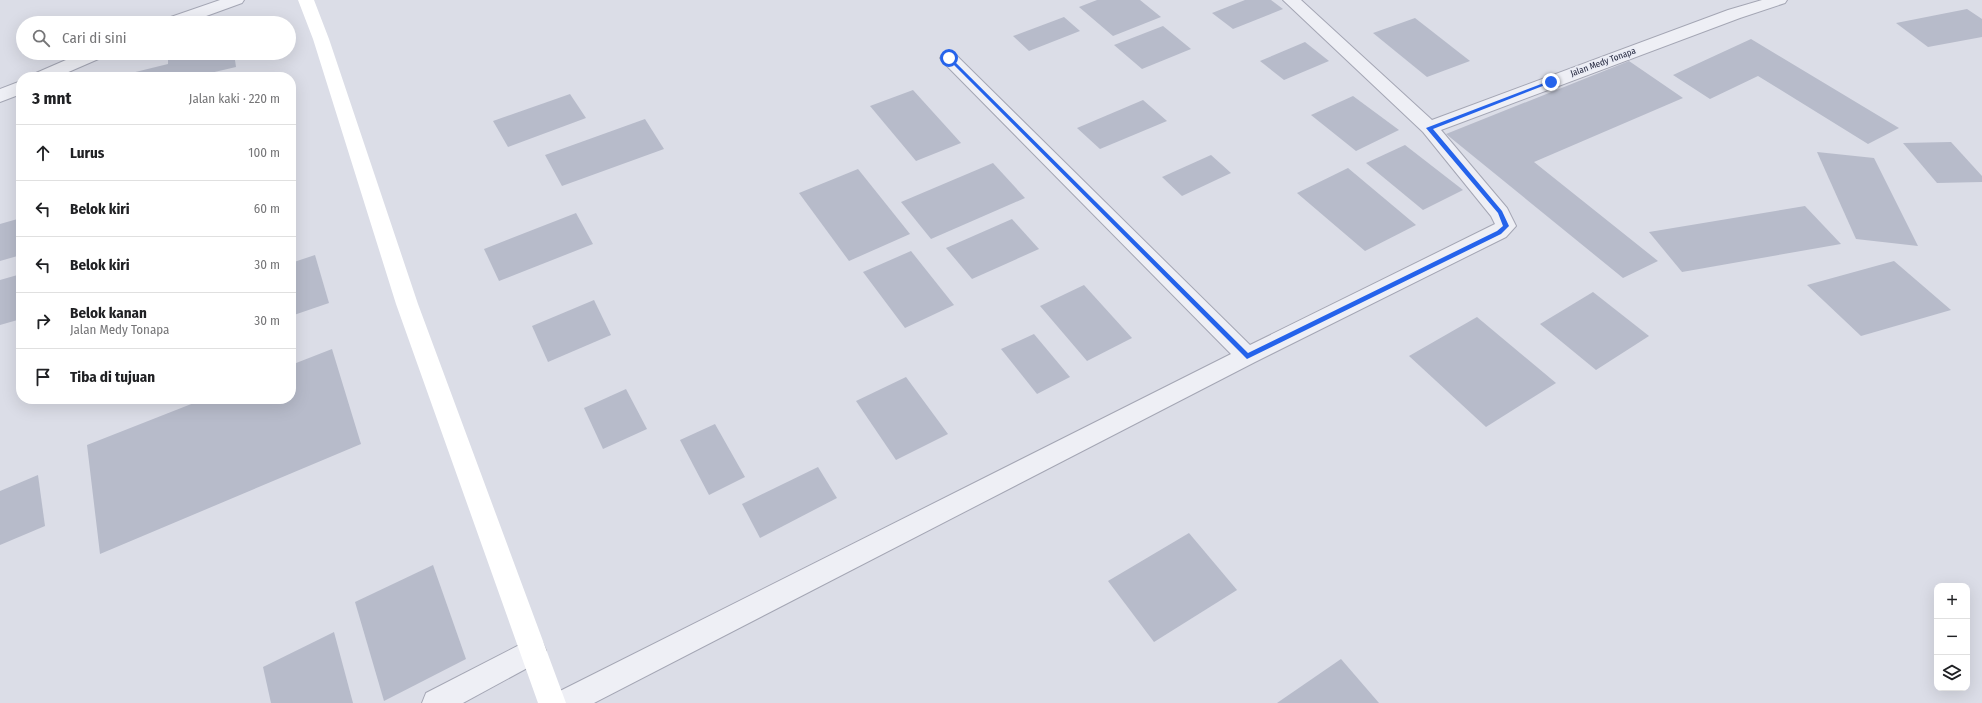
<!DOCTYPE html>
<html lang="id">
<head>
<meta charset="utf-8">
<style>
  :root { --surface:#fff; --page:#f2f2f2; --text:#202124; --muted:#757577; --line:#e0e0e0 }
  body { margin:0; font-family:"Fira Sans Condensed",sans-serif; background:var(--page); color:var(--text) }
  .controls { position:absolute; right:12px; bottom:12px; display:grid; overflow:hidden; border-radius:8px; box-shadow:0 4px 16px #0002 }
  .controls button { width:36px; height:36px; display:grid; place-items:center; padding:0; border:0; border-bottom:1px solid var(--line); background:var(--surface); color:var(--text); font:20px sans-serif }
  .stop { position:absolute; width:12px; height:12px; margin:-9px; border:3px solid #2563eb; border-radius:50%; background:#fff }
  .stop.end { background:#2563eb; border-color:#fff; box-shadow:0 1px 4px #0008 }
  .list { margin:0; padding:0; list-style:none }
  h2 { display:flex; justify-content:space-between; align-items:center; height:52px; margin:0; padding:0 16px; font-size:17px }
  h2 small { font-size:13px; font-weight:400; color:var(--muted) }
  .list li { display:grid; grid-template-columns:26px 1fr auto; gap:12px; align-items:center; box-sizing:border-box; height:56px; padding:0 16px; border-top:1px solid var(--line) }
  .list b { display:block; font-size:15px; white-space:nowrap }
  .list p { margin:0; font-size:13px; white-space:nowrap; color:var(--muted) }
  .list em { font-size:13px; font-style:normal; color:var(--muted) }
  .icon { flex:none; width:22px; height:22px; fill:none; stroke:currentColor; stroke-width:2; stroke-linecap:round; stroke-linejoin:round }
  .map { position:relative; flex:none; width:1982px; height:703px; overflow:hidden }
  .search { position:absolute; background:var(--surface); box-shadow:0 4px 16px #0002; left:16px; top:16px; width:280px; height:44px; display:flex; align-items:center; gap:10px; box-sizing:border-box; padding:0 14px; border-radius:22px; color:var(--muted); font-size:15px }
  .panel { position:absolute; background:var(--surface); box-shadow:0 4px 16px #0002; left:16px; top:72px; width:280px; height:332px; border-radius:16px }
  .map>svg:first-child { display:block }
</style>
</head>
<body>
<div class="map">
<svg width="1982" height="703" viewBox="0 0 1982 703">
  <rect width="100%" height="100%" fill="#dbdde7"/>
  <g fill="#b7bbca">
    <polygon points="1097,0 1140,0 1161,17 1113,36 1079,7"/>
    <polygon points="1245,0 1271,0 1283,9 1233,29 1212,13"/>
    <polygon points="1967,9 1982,19 1982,37 1928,47 1896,23"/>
    <polygon points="1064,17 1080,31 1029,51 1013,36"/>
    <polygon points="1415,18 1470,61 1427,77 1373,33"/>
    <polygon points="1163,26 1191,49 1142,69 1114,45"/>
    <polygon points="1751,39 1899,128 1868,144 1758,76 1710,99 1673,75"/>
    <polygon points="1305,42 1329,61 1284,80 1260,61"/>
    <polygon points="168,53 234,53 236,67 193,77 115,77 168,64"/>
    <polygon points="1629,61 1683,98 1534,162 1658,261 1623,278 1446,134"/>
    <polygon points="913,90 961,143 916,161 870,106"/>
    <polygon points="570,94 586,118 508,147 493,121"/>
    <polygon points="1353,96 1399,130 1356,151 1311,115"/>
    <polygon points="1143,100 1167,121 1100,149 1077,128"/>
    <polygon points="645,119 664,149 562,186 545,155"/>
    <polygon points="1951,142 1982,176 1982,182 1937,183 1903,143"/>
    <polygon points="1405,145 1463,190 1423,210 1366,163"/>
    <polygon points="1817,152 1874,158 1918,246 1856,239"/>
    <polygon points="1211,155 1231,173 1182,196 1162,177"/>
    <polygon points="993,163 1025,198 931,239 901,202"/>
    <polygon points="1348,168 1416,225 1365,251 1297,193"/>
    <polygon points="858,169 910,234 849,261 799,193"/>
    <polygon points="1805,206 1841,244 1682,272 1649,232"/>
    <polygon points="576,213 593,244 499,281 484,249"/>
    <polygon points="21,218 21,255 0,261 0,224"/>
    <polygon points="1012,219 1039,249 972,279 946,248"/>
    <polygon points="911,251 954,305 905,328 863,272"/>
    <polygon points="315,255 329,303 291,316 291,263"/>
    <polygon points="1894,261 1951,310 1861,336 1807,285"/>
    <polygon points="21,274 21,319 0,325 0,280"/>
    <polygon points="1084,285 1132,338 1087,361 1040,306"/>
    <polygon points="1593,292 1649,336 1596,370 1540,324"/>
    <polygon points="594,300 611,335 548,362 532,326"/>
    <polygon points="1477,317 1556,383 1486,427 1409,356"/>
    <polygon points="1034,334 1070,377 1037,394 1001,349"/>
    <polygon points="332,349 361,444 100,554 87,445 204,399 291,399 291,365"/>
    <polygon points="906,377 948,434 896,460 856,401"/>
    <polygon points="626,389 647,429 603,449 584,408"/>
    <polygon points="715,424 745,477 709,495 680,440"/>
    <polygon points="818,467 837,498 760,538 742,504"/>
    <polygon points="38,475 45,526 0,545 0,491"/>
    <polygon points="1189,533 1237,590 1154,642 1108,581"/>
    <polygon points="433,565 466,659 384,701 355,602"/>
    <polygon points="334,632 353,703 271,703 263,667"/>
    <polygon points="1341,659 1379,703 1277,703"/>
  </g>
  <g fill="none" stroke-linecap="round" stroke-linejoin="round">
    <defs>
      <g id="street">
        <polygon points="220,0 244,0 242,3 187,23 163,23 165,19"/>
        <polygon points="1283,0 1301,0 1432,120 1728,10 1762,0 1787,0 1785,3 1740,18 1441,130 1507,208 1516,226 1506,237 1255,362 594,703 552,703 556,693 1231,354 943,62 940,58 943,54 949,53 955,54 1250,345 1495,224 1491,216 1423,132"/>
        <polygon points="82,53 106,53 103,57 57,77 33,77 36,73"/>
        <polygon points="21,81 21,94 0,102 0,89"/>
        <polygon points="533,638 542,642 546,651 542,660 463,703 422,703 426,693"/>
      </g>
    </defs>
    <use href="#street" stroke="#a4a6b4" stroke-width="2"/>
    <use href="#street" fill="#eeeff5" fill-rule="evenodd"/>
    <polygon fill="#fff" fill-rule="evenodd" points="298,0 314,0 329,39 418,304 566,703 538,703 396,304 313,39"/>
  </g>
  <polygon fill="#2563eb" points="949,56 1248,353 1497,231 1503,226 1498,213 1426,128 1549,81 1553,82 1433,129 1502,211 1509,226 1501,234 1247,359 948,59"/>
  <g text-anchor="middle" stroke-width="3.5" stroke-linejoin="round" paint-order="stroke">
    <g font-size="9" fill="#23273e" stroke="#eaecf5">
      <text transform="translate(1603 62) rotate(-20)" y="3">Jalan Medy Tonapa</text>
    </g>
  </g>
</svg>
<div class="controls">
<button>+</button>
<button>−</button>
<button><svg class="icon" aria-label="layers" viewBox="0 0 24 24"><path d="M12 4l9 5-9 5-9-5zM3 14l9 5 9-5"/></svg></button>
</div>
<div class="stop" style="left:949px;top:58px"></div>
<div class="stop end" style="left:1551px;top:82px"></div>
<div class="search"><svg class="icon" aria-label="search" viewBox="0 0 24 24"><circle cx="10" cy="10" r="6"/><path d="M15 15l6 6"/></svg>Cari di sini</div>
<section class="panel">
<h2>3 mnt<small>Jalan kaki · 220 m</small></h2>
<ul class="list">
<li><svg class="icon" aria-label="ahead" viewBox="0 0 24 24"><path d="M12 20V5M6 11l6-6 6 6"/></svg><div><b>Lurus</b></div><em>100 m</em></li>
<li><svg class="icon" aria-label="left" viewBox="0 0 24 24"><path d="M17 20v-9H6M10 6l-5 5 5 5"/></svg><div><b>Belok kiri</b></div><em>60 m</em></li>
<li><svg class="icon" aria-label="left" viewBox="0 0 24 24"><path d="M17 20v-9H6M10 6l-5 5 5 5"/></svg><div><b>Belok kiri</b></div><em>30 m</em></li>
<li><svg class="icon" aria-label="right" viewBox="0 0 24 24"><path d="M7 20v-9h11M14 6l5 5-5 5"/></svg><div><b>Belok kanan</b><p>Jalan Medy Tonapa</p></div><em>30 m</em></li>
<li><svg class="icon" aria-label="arrive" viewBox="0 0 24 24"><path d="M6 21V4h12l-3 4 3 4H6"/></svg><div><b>Tiba di tujuan</b></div></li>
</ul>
</section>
</div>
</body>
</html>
